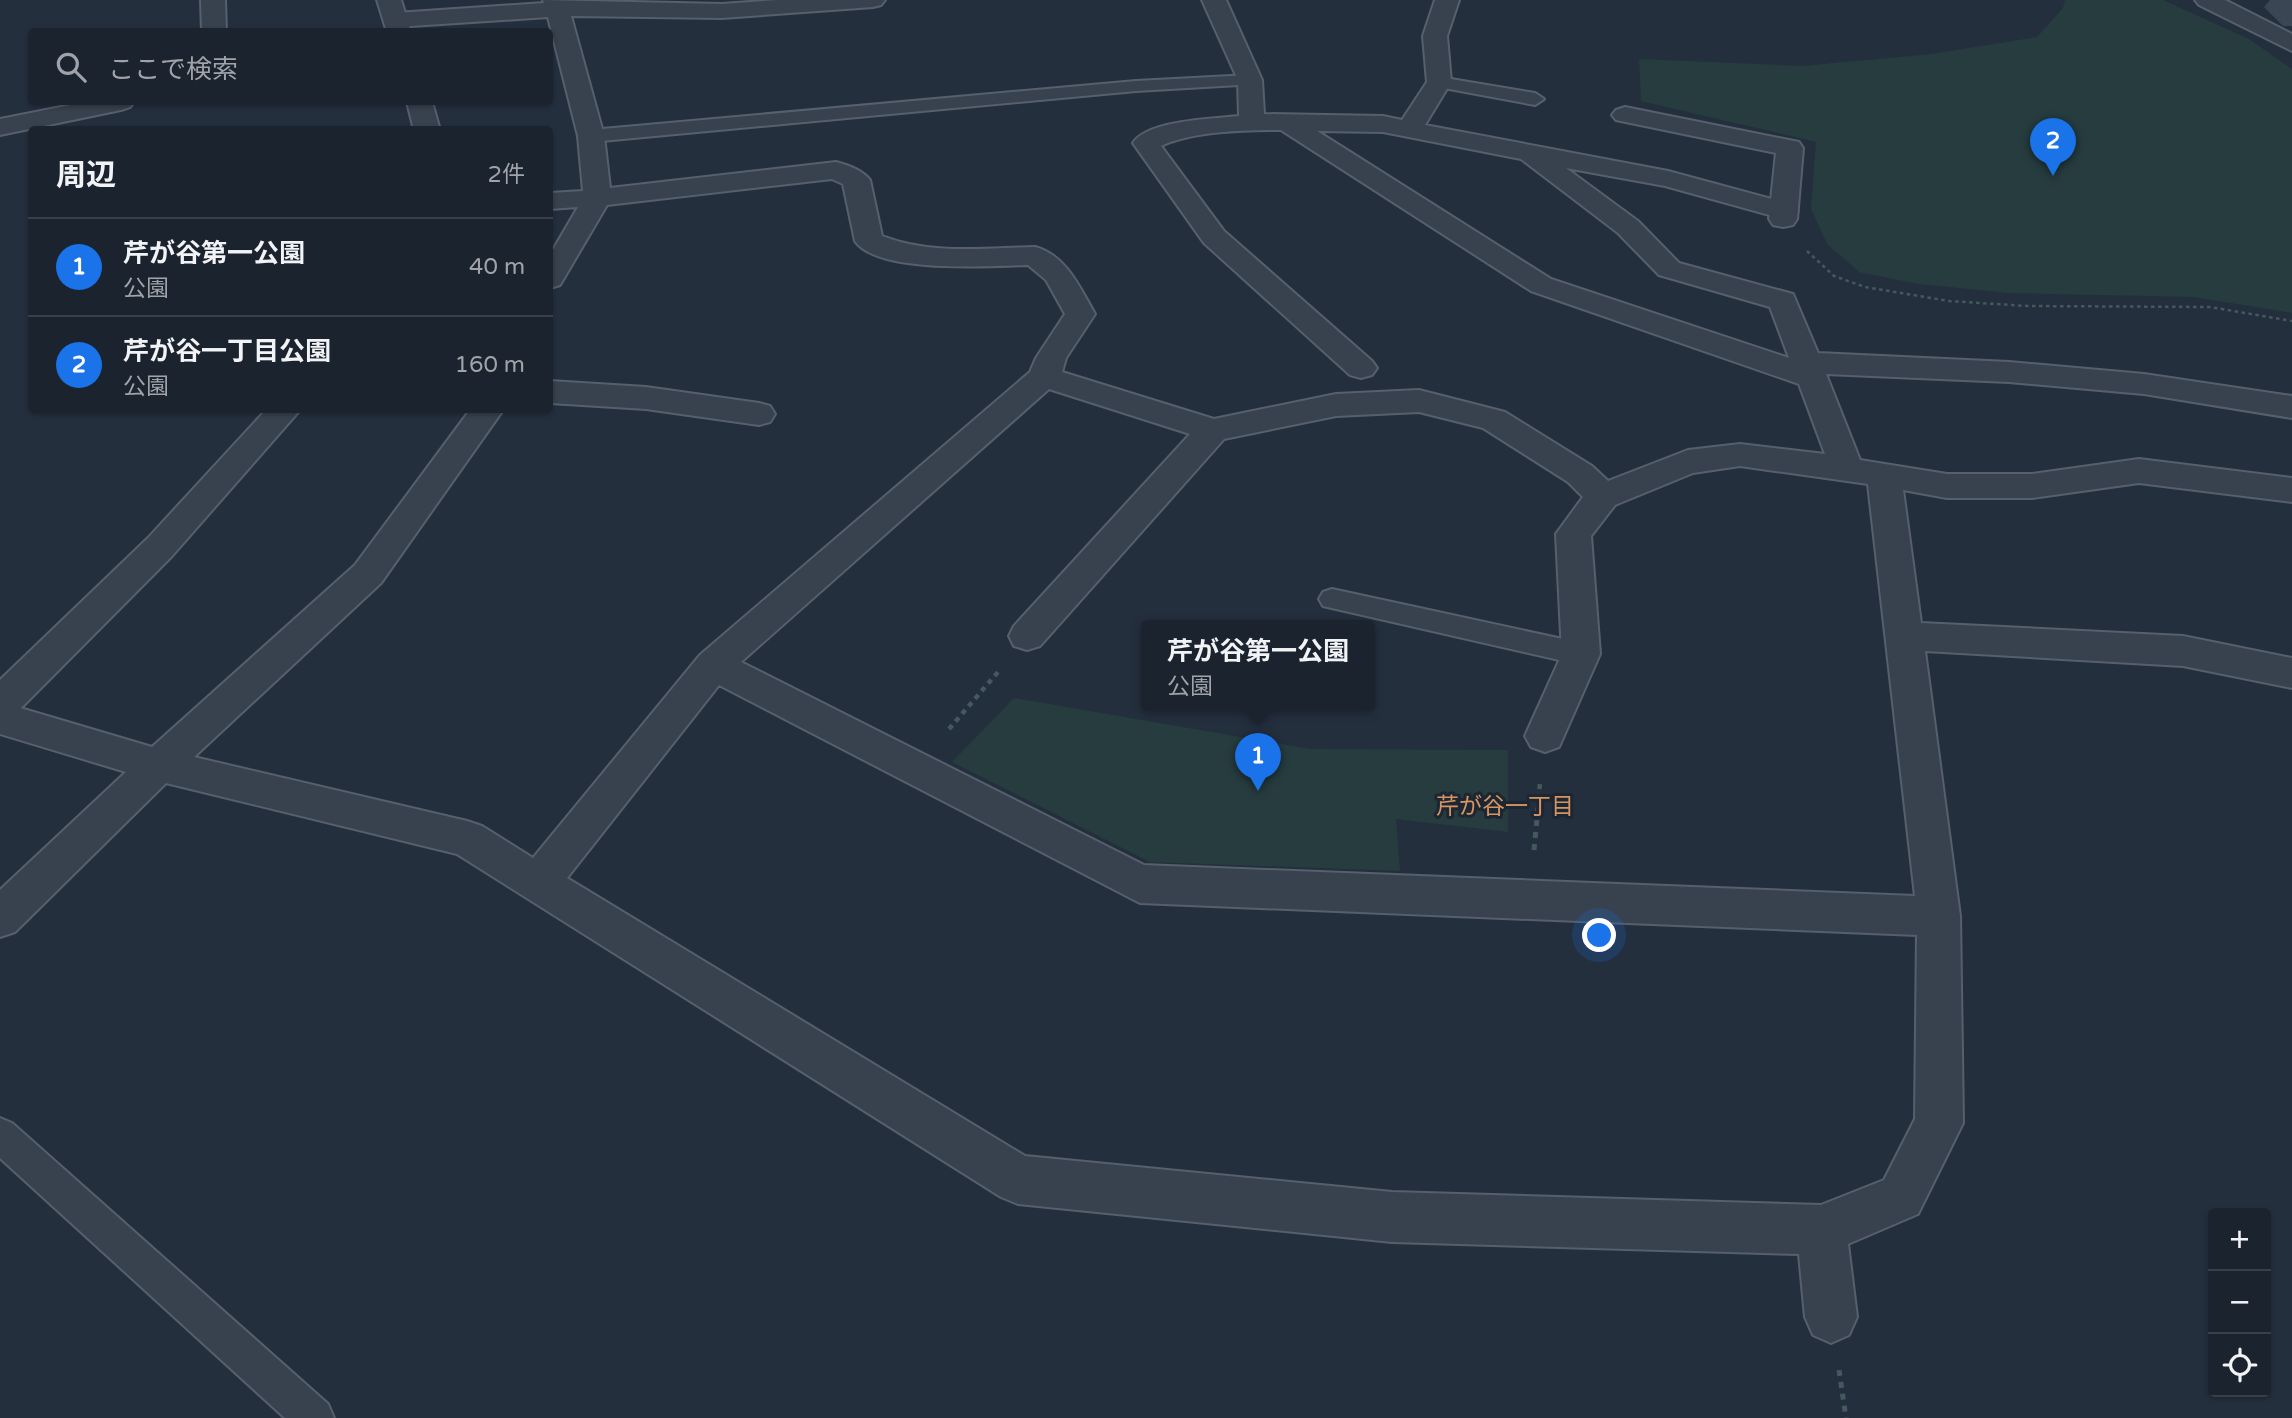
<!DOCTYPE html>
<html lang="ja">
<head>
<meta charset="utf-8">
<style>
  :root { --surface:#1b232e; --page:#282f3a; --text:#f1f3f6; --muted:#a0a4aa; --line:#39404a; --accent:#1a73e8 }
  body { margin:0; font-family:"Varela Round","Noto Sans JP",sans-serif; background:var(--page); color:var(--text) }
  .controls { position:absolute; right:21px; bottom:21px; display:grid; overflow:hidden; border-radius:7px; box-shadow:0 2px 5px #0004 }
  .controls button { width:63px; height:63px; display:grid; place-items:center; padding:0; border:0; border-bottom:2px solid var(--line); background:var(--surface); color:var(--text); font:35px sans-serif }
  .you { position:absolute; left:1600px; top:936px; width:24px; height:24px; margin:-18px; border:5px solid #fff; border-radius:50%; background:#1a73e8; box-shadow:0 0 0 10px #1a73e833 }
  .badge { display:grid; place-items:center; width:46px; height:46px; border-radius:50%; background:var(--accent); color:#fff; font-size:23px; font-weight:700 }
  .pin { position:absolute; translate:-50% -58px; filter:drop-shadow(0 2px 4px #0008) }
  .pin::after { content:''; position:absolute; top:37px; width:24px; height:21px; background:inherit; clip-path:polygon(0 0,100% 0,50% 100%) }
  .popup { position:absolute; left:1141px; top:620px; width:234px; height:91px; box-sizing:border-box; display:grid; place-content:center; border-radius:7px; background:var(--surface); filter:drop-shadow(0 2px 5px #0005); font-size:23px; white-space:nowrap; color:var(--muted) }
  .popup b { font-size:26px; color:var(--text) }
  .popup::after { content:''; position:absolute; left:50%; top:100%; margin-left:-14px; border:14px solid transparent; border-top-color:var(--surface) }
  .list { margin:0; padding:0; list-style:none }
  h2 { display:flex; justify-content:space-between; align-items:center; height:91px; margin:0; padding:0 28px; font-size:30px }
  h2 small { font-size:23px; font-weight:400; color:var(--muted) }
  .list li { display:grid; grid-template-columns:46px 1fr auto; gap:21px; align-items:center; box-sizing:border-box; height:98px; padding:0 28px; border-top:2px solid var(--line) }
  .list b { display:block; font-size:26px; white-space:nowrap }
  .list p { margin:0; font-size:23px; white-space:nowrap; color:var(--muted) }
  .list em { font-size:23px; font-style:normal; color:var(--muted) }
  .icon { flex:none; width:38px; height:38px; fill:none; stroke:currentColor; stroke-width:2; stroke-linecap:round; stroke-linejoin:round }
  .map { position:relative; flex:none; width:2292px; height:1418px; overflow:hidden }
  .search { position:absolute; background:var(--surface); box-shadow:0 2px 5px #0004; left:28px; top:28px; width:525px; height:77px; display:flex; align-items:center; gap:18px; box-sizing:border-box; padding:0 24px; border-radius:7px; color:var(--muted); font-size:26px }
  .panel { position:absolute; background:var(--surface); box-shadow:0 2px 5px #0004; left:28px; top:126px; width:525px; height:287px; border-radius:7px }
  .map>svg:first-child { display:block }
</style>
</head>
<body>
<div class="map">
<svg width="2292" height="1418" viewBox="0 0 2292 1418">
  <rect width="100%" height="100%" fill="#242f3e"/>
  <g fill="#263c3f">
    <polygon points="2065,0 2163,0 2249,39 2292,69 2292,313 2193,297 2009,293 1919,284 1859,272 1827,244 1811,209 1816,142 1641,101 1639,59 1802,66 1932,54 2037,37 2063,8"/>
    <polygon points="1014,698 1310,749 1508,750 1508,832 1396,819 1400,871 1150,862 952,762"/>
  </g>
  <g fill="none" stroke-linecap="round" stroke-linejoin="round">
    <defs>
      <g id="service">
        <polygon points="1250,75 1256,76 1259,80 1256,84 1136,91 591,142 581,136 591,130 1136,81"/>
        <polygon points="1439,77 1535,93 1544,99 1535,105 1433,86 1430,82 1433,78"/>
        <polygon points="1332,589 1581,643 1591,646 1595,654 1591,662 1581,665 1323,606 1319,599 1323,592"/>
        <polygon points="0,1118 12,1123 328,1404 334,1418 285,1418 0,1158"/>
      </g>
      <polygon id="pedestrian" points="1625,107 1799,142 1803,148 1797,219 1793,225 1783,227 1773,225 1769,219 1776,153 1616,120 1612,115 1616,110"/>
      <g id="minor">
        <polygon points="201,0 225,0 226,32 202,32"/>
        <path d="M543,0L722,4L777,0H885L881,5L873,7L722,18L571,16L604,136L610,188L836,162C848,165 862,170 870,180L882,236C931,255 983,248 1035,247C1066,255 1080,288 1095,314L1066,358L1062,372L1214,419L1336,394L1419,390L1505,412L1592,466L1608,481L1688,450L1740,444L1825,454L1799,384L1531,291L1281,130C1245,130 1193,131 1161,146L1224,231L1372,361L1377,368L1372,375L1361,378L1350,375L1204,243L1133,143C1148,120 1213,119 1239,116L1238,80L1202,0H1226L1262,80L1264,114L1383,116L1402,120L1427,82L1423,36L1435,0H1459L1447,36L1451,82L1425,125L1668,171L1794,205L1798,211L1794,217L1784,219L1665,186L1566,168L1638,221L1679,263L1793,294L1818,353L2009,362L2144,374L2292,396V418L2144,394L2009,382L1826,374L1860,460L1947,474H2032L2139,459L2292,478V502L2139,483L2032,498H1947L1903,490L1921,623L2183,636L2292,658V688L2183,666L1925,651L1960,916L1963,1123L1918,1214L1848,1244L1857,1317L1849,1335L1831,1343L1813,1335L1805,1317L1799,1254L1392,1242L1018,1204L1001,1197L457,854L166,783L15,932L0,937V890L126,772L0,734V702L152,747L355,565L470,410H503L381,583L194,757L467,821L482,826L533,858L700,655L1030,372L1036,358L1065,314L1046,280L1028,265C990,266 878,274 855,241L843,184L832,179L607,205L560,285L550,288V255L578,207L550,209V193L583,191L578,136L548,17L396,27L388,25L384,20L388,15L396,13L544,3ZM1317,131L1383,132L1521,159L1618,233L1659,275L1770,307L1789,358L1551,279ZM1049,389L1190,434L1014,626L1009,636L1014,646L1027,650L1040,646L1224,439L1336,416L1419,412L1483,428L1568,482L1583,497L1556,534L1562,654L1525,736L1531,747L1545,752L1559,747L1600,654L1591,536L1615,505L1693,473L1740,466L1868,484L1915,896L1144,865L741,662ZM719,685L1140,903L1917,935L1915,1119L1884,1180L1821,1205L1392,1192L1025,1156L567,878Z"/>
        <polygon points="2195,0 2225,0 2292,34 2292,51 2199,5"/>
        <polygon points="86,102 134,102 130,107 121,110 0,135 0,119"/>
        <polygon points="550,381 646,387 759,403 770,406 775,414 770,422 759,425 646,409 550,403"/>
      </g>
      <g id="tertiary">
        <polygon points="377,0 401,0 411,32 387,32"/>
        <polygon points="407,102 432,102 440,130 414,130"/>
        <polygon points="266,410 300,410 172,556 14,715 0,719 0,680 148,538"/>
      </g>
    </defs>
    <use href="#service" stroke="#565f6c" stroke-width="4"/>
    <use href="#pedestrian" stroke="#565f6c" stroke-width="4"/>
    <use href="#minor" stroke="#565f6c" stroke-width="4"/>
    <use href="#tertiary" stroke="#565f6c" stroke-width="4"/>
    <polyline stroke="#44595c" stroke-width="2.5" stroke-dasharray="3.5 3.5" stroke-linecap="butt" points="1807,251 1834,276 1865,287 1949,301 2027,306 2210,307 2292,321"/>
    <g stroke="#44595c" stroke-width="4.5" stroke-dasharray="5 5" stroke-linecap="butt">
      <polyline points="949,729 998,672"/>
      <polyline points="1538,809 1540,782"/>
    </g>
    <g stroke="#44595c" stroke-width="5" stroke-dasharray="6 6" stroke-linecap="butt">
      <polyline points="1534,850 1538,808"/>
      <polyline points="1839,1370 1846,1418"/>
    </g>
    <use href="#service" fill="#38414e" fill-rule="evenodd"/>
    <use href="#pedestrian" fill="#38414e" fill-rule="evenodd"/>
    <use href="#minor" fill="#38414e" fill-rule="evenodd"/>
    <use href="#tertiary" fill="#38414e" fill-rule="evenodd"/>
  </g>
  <polygon fill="#3b4654" points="2270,0 2292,0 2292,26 2283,26 2264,7"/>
  <g text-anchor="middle" stroke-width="6" stroke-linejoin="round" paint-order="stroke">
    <g font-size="23" fill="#d59563" stroke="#1d2633">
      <text x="1505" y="814">芹が谷一丁目</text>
    </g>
  </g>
</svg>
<div class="controls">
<button>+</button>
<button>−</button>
<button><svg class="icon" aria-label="locate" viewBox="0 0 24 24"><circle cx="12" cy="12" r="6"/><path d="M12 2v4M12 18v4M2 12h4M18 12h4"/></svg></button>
</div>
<div class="you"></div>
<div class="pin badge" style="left:1258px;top:791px">1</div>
<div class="popup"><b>芹が谷第一公園</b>公園</div>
<div class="pin badge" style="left:2053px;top:176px">2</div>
<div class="search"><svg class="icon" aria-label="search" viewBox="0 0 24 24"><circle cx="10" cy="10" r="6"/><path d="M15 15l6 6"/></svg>ここで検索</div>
<section class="panel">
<h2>周辺<small>2件</small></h2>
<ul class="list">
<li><span class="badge">1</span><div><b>芹が谷第一公園</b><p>公園</p></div><em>40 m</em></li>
<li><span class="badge">2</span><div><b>芹が谷一丁目公園</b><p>公園</p></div><em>160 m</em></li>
</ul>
</section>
</div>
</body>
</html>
